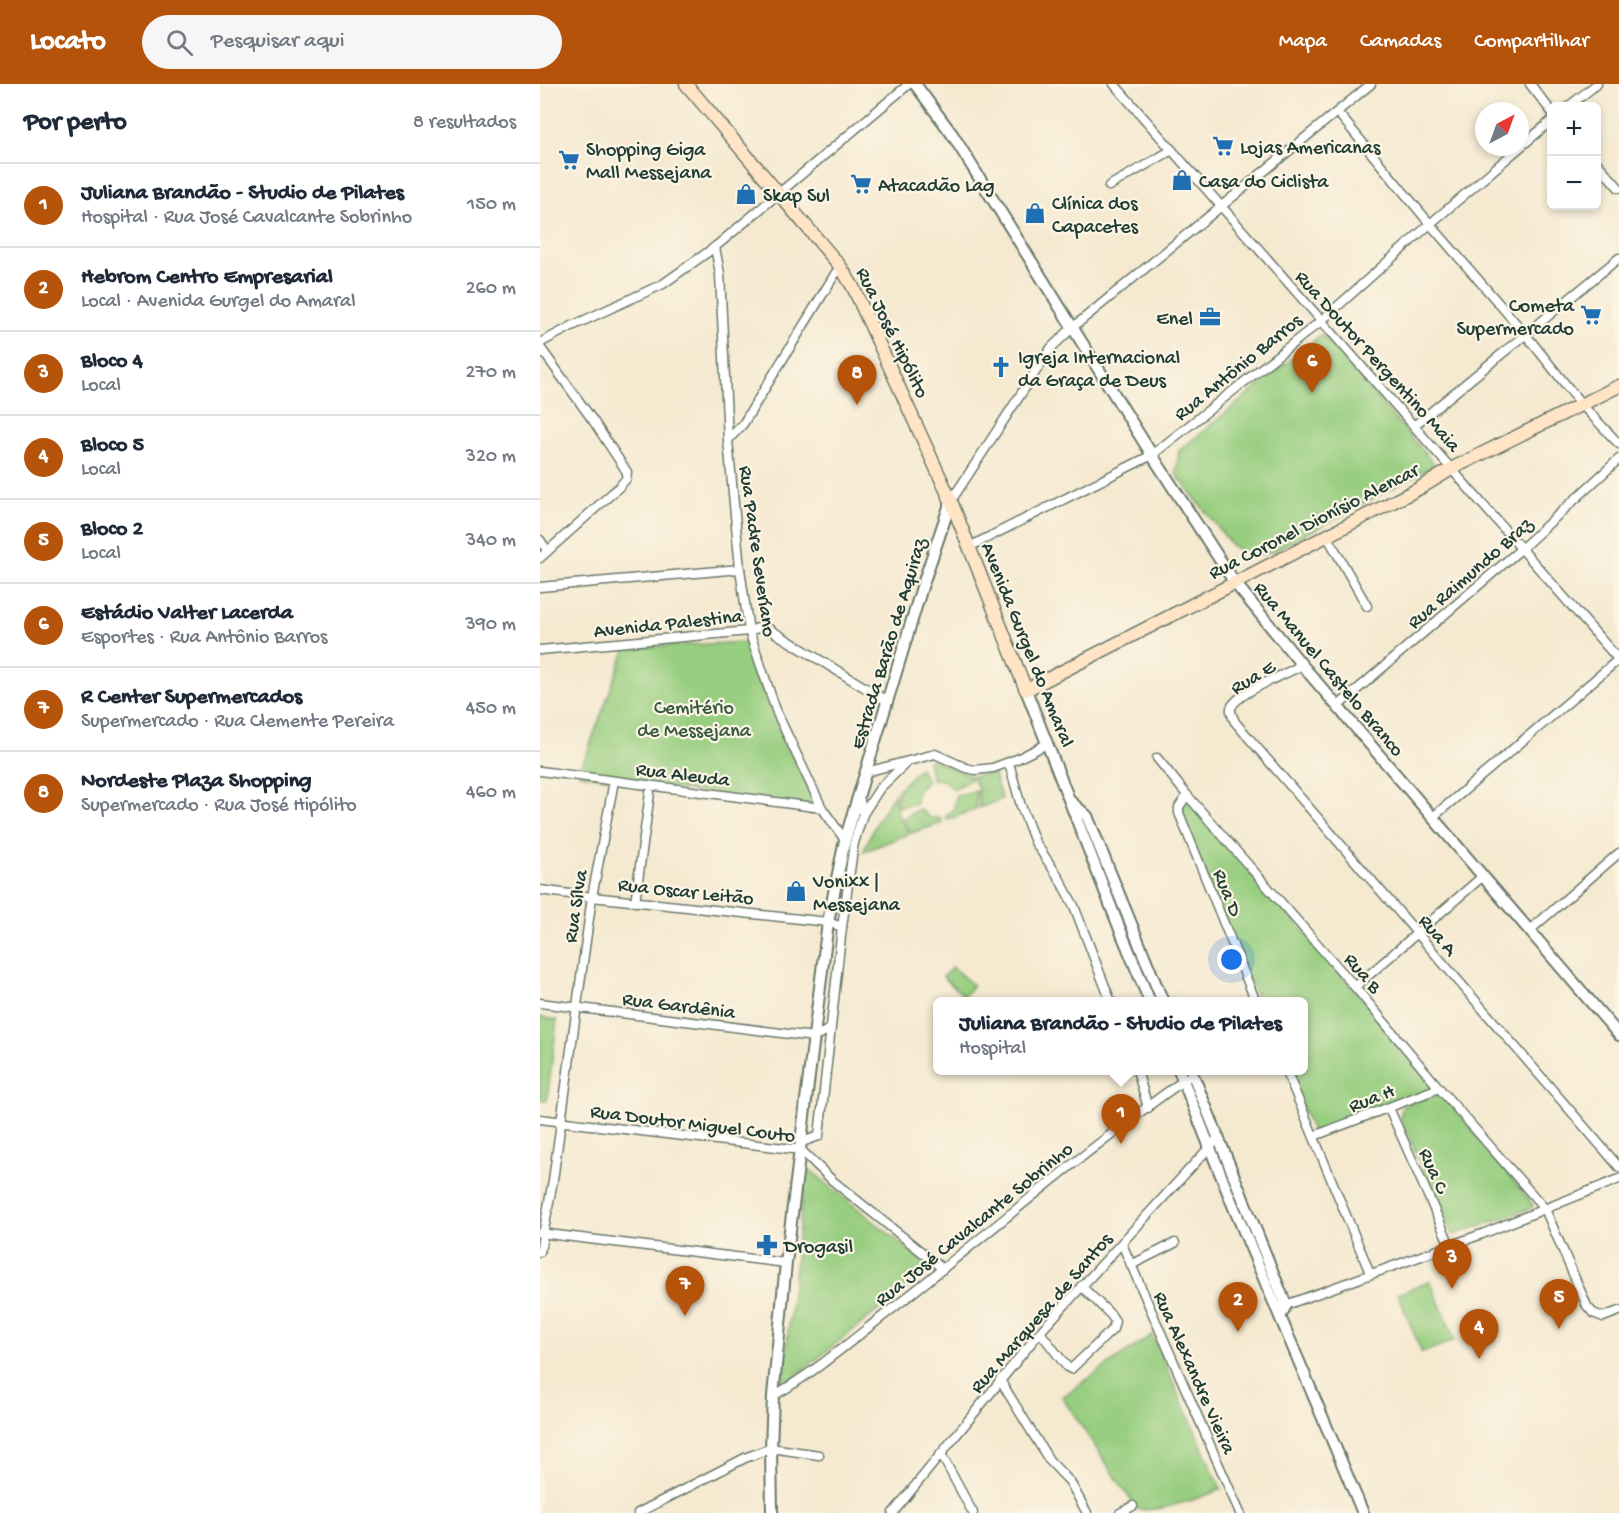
<!DOCTYPE html>
<html lang="pt">
<head>
<meta charset="utf-8">
<style>
  :root { --surface:#fff; --page:#f6f6f7; --text:#1f2937; --muted:#747a83; --line:#e0e1e3; --accent:#b45309 }
  body { margin:0; font-family:"Gochi Hand",sans-serif; background:var(--page); color:var(--text) }
  .controls { position:absolute; right:18px; top:18px; display:grid; overflow:hidden; border-radius:9px; box-shadow:0 3px 9px #0003 }
  .controls button { width:54px; height:54px; display:grid; place-items:center; padding:0; border:0; border-bottom:2px solid var(--line); background:var(--surface); color:var(--text); font:30px sans-serif }
  .compass { position:absolute; left:935px; top:18px; width:54px; height:54px; border-radius:50%; background:var(--surface); box-shadow:0 3px 9px #0003; rotate:41deg }
  .you { position:absolute; left:692px; top:876px; width:21px; height:21px; margin:-15px; border:4px solid #fff; border-radius:50%; background:#1a73e8; box-shadow:0 0 0 9px #1a73e833 }
  .badge { display:grid; place-items:center; width:39px; height:39px; border-radius:50%; background:var(--accent); color:#fff; font-size:20px; font-weight:700 }
  .pin { position:absolute; translate:-50% -50px; filter:drop-shadow(0 2px 3px #0008) }
  .pin::after { content:''; position:absolute; top:32px; width:21px; height:18px; background:inherit; clip-path:polygon(0 0,100% 0,50% 100%) }
  .popup { position:absolute; left:393px; top:913px; width:375px; height:78px; box-sizing:border-box; display:grid; place-content:center; border-radius:9px; background:var(--surface); filter:drop-shadow(0 2px 4px #0005); font-size:20px; white-space:nowrap; color:var(--muted) }
  .popup b { font-size:22px; color:var(--text) }
  .popup::after { content:''; position:absolute; left:50%; top:100%; margin-left:-12px; border:12px solid transparent; border-top-color:var(--surface) }
  .list { margin:0; padding:0; list-style:none }
  h2 { display:flex; justify-content:space-between; align-items:center; height:78px; margin:0; padding:0 24px; font-size:26px }
  h2 small { font-size:20px; font-weight:400; color:var(--muted) }
  .list li { display:grid; grid-template-columns:39px 1fr auto; gap:18px; align-items:center; box-sizing:border-box; height:84px; padding:0 24px; border-top:2px solid var(--line) }
  .list b { display:block; font-size:22px; white-space:nowrap }
  .list p { margin:0; font-size:20px; white-space:nowrap; color:var(--muted) }
  .list em { font-size:20px; font-style:normal; color:var(--muted) }
  .icon { flex:none; width:33px; height:33px; fill:none; stroke:currentColor; stroke-width:2; stroke-linecap:round; stroke-linejoin:round }
  .map { position:relative; flex:none; width:1079px; height:1429px; overflow:hidden }
  header { display:flex; align-items:center; gap:36px; box-sizing:border-box; height:84px; padding:0 30px; background:var(--accent); color:#fff }
  header strong { font-size:28px }
  nav { display:flex; gap:33px; margin-inline-start:auto; font-size:21px }
  .search { width:420px; height:54px; background:var(--page); display:flex; align-items:center; gap:15px; box-sizing:border-box; padding:0 21px; border-radius:33px; color:var(--muted); font-size:22px }
  main { display:flex }
  aside { flex:1; background:var(--surface) }
  .map>svg:first-child { display:block }
</style>
</head>
<body>
<header>
<strong>Locato</strong>
<div class="search"><svg class="icon" aria-label="search" viewBox="0 0 24 24"><circle cx="10" cy="10" r="6"/><path d="M15 15l6 6"/></svg>Pesquisar aqui</div>
<nav><a>Mapa</a><a>Camadas</a><a>Compartilhar</a></nav>
</header>
<main>
<aside>
<h2>Por perto<small>8 resultados</small></h2>
<ul class="list">
<li><span class="badge">1</span><div><b>Juliana Brandão - Studio de Pilates</b><p>Hospital · Rua José Cavalcante Sobrinho</p></div><em>150 m</em></li>
<li><span class="badge">2</span><div><b>Hebrom Centro Empresarial</b><p>Local · Avenida Gurgel do Amaral</p></div><em>260 m</em></li>
<li><span class="badge">3</span><div><b>Bloco 4</b><p>Local</p></div><em>270 m</em></li>
<li><span class="badge">4</span><div><b>Bloco 5</b><p>Local</p></div><em>320 m</em></li>
<li><span class="badge">5</span><div><b>Bloco 2</b><p>Local</p></div><em>340 m</em></li>
<li><span class="badge">6</span><div><b>Estádio Valter Lacerda</b><p>Esportes · Rua Antônio Barros</p></div><em>390 m</em></li>
<li><span class="badge">7</span><div><b>R Center Supermercados</b><p>Supermercado · Rua Clemente Pereira</p></div><em>450 m</em></li>
<li><span class="badge">8</span><div><b>Nordeste Plaza Shopping</b><p>Supermercado · Rua José Hipólito</p></div><em>460 m</em></li>
</ul>
</aside>
<div class="map">
<svg width="1079" height="1429" viewBox="0 0 1079 1429">
  <rect width="100%" height="100%" fill="#fcf5e5"/>
  <filter id="ink" filterUnits="userSpaceOnUse"><feTurbulence type="fractalNoise" baseFrequency=".0167" numOctaves="2"/><feDisplacementMap in="SourceGraphic" scale="12" xChannelSelector="R" yChannelSelector="G"/><feConvolveMatrix kernelMatrix="1 2 1 2 8 2 1 2 1" color-interpolation-filters="sRGB"/></filter>
  <filter id="wash" filterUnits="userSpaceOnUse"><feTurbulence type="fractalNoise" baseFrequency=".008" numOctaves="4" result="noise"/><feDisplacementMap in="SourceGraphic" scale="24" xChannelSelector="R" yChannelSelector="G"/><feGaussianBlur stdDeviation="1.35" result="paint"/><feColorMatrix in="noise" values="0 0 0 0 0 0 0 0 0 0 0 0 0 0 0 0 0 1.4 0 .05"/><feComposite in="paint" operator="in"/></filter>
  <g filter="url(#wash)">
    <rect width="100%" height="100%" fill="#f5e9d0"/>
    <g fill="#98ce80" stroke="#5c865a" stroke-width="1.5">
      <polygon points="782,250 895,381 734,467 712,472 693,463 636,390 639,367"/>
      <polygon points="206,558 232,630 279,726 39,690 86,564"/>
      <polygon points="393,676 429,691 431,695 414,705 403,696 392,695 388,677"/>
      <polygon points="380,683 387,697 377,707 376,719 357,724 358,706"/>
      <polygon points="453,689 462,715 439,724 438,704 432,692"/>
      <polygon points="436,707 436,725 407,736 406,732 414,724 416,711"/>
      <path d="M355,709C354,726 360,736 369,750L323,768L338,735Z"/>
      <polygon points="647,712 899,1004 774,1052 747,987 764,986 764,918 718,917 639,729"/>
      <polygon points="379,725 391,734 400,734 402,739 371,749 362,735"/>
      <polygon points="412,883 433,901 424,912 403,893"/>
      <polygon points="0,933 17,936 7,1017 0,1016"/>
      <polygon points="902,1009 993,1121 992,1124 913,1151 860,1033 863,1022"/>
      <polygon points="269,1085 391,1184 248,1298 243,1298 265,1086"/>
      <polygon points="890,1197 915,1256 882,1269 858,1210"/>
      <path d="M612,1251L681,1405C661,1414 617,1429 597,1425L522,1313Z"/>
    </g>
  </g>
  <g filter="url(#ink)">
    <g fill="none" stroke-linecap="round" stroke-linejoin="round">
      <defs>
        <g id="minor">
          <polyline points="574,0 1079,576"/>
          <polyline points="990,0 1011,27"/>
          <polyline points="1029,22 1057,0"/>
          <polyline points="798,29 890,140 986,251 1042,321 1079,360"/>
          <polyline points="1056,78 1079,104"/>
          <polyline points="569,102 632,66"/>
          <polyline points="175,163 180,190 188,356 200,485 209,547 237,629 282,724 305,756"/>
          <polyline points="0,259 32,242 123,200 175,163 369,0"/>
          <polyline points="0,263 54,338 87,388 86,395 79,403 0,474"/>
          <polyline points="875,341 1079,174"/>
          <polyline points="188,356 203,340 300,182"/>
          <polyline points="411,417 511,264 532,244 831,0"/>
          <polyline points="787,452 827,522"/>
          <polyline points="0,456 7,466"/>
          <polyline points="429,463 612,371 781,237 890,140 1011,37"/>
          <polyline points="0,503 200,485"/>
          <polyline points="0,566 209,547 224,542 347,617"/>
          <path d="M762,581C747,590 697,608 691,624C690,629 693,633 695,638L1079,1083"/>
          <polyline points="798,622 982,464 1079,375"/>
          <polyline points="617,674 647,711 815,903 899,1004 1005,1125 1047,1222 1053,1229 1063,1233 1079,1227"/>
          <polyline points="469,679 481,722 495,758 519,794 534,822 571,918"/>
          <polyline points="0,687 282,724"/>
          <polyline points="326,688 395,670 426,684 435,686 453,684 477,675 507,660"/>
          <polyline points="647,711 639,723 639,729 716,918"/>
          <polyline points="323,730 340,704 365,680"/>
          <polyline points="893,733 1079,575"/>
          <polyline points="0,806 52,813 288,838 302,843"/>
          <polyline points="95,818 110,709"/>
          <polyline points="989,847 1079,769"/>
          <polyline points="815,903 943,792"/>
          <polyline points="0,919 274,953 290,945"/>
          <polyline points="597,986 608,1024"/>
          <polyline points="746,986 830,1189"/>
          <polyline points="849,1024 910,1161"/>
          <polyline points="0,1035 261,1066 293,1097 403,1185"/>
          <polyline points="774,1052 899,1004"/>
          <polyline points="262,1058 279,1052 302,843 314,759 323,730 319,712"/>
          <polyline points="0,1149 246,1179"/>
          <polyline points="582,1160 700,1429"/>
          <polyline points="0,1168 13,1096 52,813 74,697"/>
          <polyline points="591,1181 635,1159"/>
          <polyline points="743,1222 942,1150 1079,1095"/>
          <polyline points="500,1248 527,1283 531,1285 573,1245 575,1237 571,1231 541,1202"/>
          <polyline points="460,1296 509,1376 530,1398 547,1429"/>
          <path d="M233,1312C278,1287 320,1249 361,1218C456,1143 548,1064 647,994"/>
          <polyline points="401,1370 433,1429"/>
          <polyline points="98,1429 205,1374 231,1364 279,1371"/>
          <polyline points="353,1429 500,1248 678,1054"/>
          <polyline points="580,1429 593,1422"/>
        </g>
        <g id="tertiary">
          <polyline points="375,0 412,50 612,371 695,499 762,581 1079,951"/>
          <polyline points="486,606 579,843 610,918"/>
          <polyline points="531,718 547,732 623,918"/>
          <polyline points="639,986 692,1119 823,1429"/>
          <polyline points="651,986 746,1221 740,1233"/>
          <polyline points="232,1429 231,1364 233,1312 246,1179 288,838 305,756 382,503 411,417"/>
        </g>
        <polyline id="secondary" points="146,0 300,182 313,203 411,417 486,606 880,404 913,384 1079,302"/>
      </defs>
      <use href="#minor" stroke="#6a796b" stroke-width="11"/>
      <use href="#tertiary" stroke="#6a796b" stroke-width="14"/>
      <use href="#secondary" stroke="#6a796b" stroke-width="15"/>
      <use href="#minor" stroke="#fff" stroke-width="8"/>
      <use href="#tertiary" stroke="#fff" stroke-width="10"/>
      <use href="#secondary" stroke="#ffe4c6" stroke-width="12"/>
    </g>
  </g>
  <defs>
    <symbol id="supermarket-bare" viewBox="-9 -9 18 18"><path d="M-6-5.5h2.5l.6 2H6L4.5 2H-2.5L-4.4-4H-6ZM-1.5 3.2a1.3 1.3 0 1 0 .1 0ZM3 3.2a1.3 1.3 0 1 0 .1 0Z" fill="#1f6fb2" stroke="#fcf5e5" stroke-width="2.5" paint-order="stroke"/></symbol>
    <symbol id="shop-bare" viewBox="-9 -9 18 18"><path d="M-5-2.5h2.3a2.7 3.5 0 0 1 5.4 0H5L5.5 6h-11ZM-1.5-2.5h3a1.5 2.3 0 0 0-3 0Z" fill="#1f6fb2" stroke="#fcf5e5" stroke-width="2.5" paint-order="stroke"/></symbol>
    <symbol id="office-bare" viewBox="-9 -9 18 18"><path d="M-6-3h4V-5.5h4V-3h4V5H-6ZM-1-4.5V-3h2v-1.5ZM-6 0V1H6V0Z" fill="#1f6fb2" stroke="#fcf5e5" stroke-width="2.5" paint-order="stroke"/></symbol>
    <symbol id="church-bare" viewBox="-9 -9 18 18"><path d="M-1.2-6h2.4v3.5h3.3v2.4h-3.3V6h-2.4V-.1h-3.3v-2.4h3.3Z" fill="#1f6fb2" stroke="#fcf5e5" stroke-width="2.5" paint-order="stroke"/></symbol>
    <symbol id="pharmacy-bare" viewBox="-9 -9 18 18"><path d="M-2-6h4v4h4v4h-4v4h-4v-4h-4v-4h4Z" fill="#1f6fb2" stroke="#fcf5e5" stroke-width="2.5" paint-order="stroke"/></symbol>
  </defs>
  <g fill-rule="evenodd">
    <use href="#supermarket-bare" x="668" y="47" width="30" height="30"/>
    <use href="#supermarket-bare" x="14" y="61" width="30" height="30"/>
    <use href="#shop-bare" x="627" y="81" width="30" height="30"/>
    <use href="#supermarket-bare" x="306" y="85" width="30" height="30"/>
    <use href="#shop-bare" x="191" y="95" width="30" height="30"/>
    <use href="#shop-bare" x="480" y="114" width="30" height="30"/>
    <use href="#supermarket-bare" x="1036" y="216" width="30" height="30"/>
    <use href="#office-bare" x="655" y="218" width="30" height="30"/>
    <use href="#church-bare" x="446" y="268" width="30" height="30"/>
    <use href="#shop-bare" x="241" y="792" width="30" height="30"/>
    <use href="#pharmacy-bare" x="212" y="1146" width="30" height="30"/>
  </g>
  <g text-anchor="middle" stroke-width="4.5" stroke-linejoin="round" paint-order="stroke">
    <g font-size="20" fill="#1f3d34" stroke="#fcf5e5" text-anchor="start">
      <text x="700" y="69">Lojas Americanas</text>
      <text x="46" y="71">Shopping Giga<tspan x="46" dy="23">Mall Messejana</tspan></text>
      <text x="659" y="103">Casa do Ciclista</text>
      <text x="338" y="107">Atacadão Lag</text>
      <text x="223" y="117">Skap Sul</text>
      <text x="512" y="125">Clínica dos<tspan x="512" dy="23">Capacetes</tspan></text>
      <text x="1034" y="227" text-anchor="end">Cometa<tspan x="1034" dy="23">Supermercado</tspan></text>
      <text x="653" y="240" text-anchor="end">Enel</text>
      <text x="478" y="279">Igreja Internacional<tspan x="478" dy="23">da Graça de Deus</tspan></text>
      <text x="273" y="803">Vonixx |<tspan x="273" dy="23">Messejana</tspan></text>
      <text x="244" y="1168">Drogasil</text>
    </g>
    <g font-size="20" fill="#1f3d34" stroke="#fcf5e5">
      <text transform="translate(354 248) rotate(64)" y="7">Rua José Hipólito</text>
      <text transform="translate(839 276) rotate(48)" y="7">Rua Doutor Pergentino Maia</text>
      <text transform="translate(697 282) rotate(-39)" y="7">Rua Antônio Barros</text>
      <text transform="translate(773 436) rotate(-27)" y="7">Rua Coronel Dionísio Alencar</text>
      <text transform="translate(219 467) rotate(82)" y="7">Rua Padre Severíano</text>
      <text transform="translate(929 488) rotate(-41)" y="7">Rua Raimundo Braz</text>
      <text transform="translate(128 538) rotate(-6)" y="7">Avenida Palestina</text>
      <text transform="translate(347 559) rotate(-73)" y="7">Estrada Barão de Aquiraz</text>
      <text transform="translate(489 560) rotate(68)" y="7">Avenida Gurgel do Amaral</text>
      <text transform="translate(790 584) rotate(50)" y="7">Rua Manuel Castelo Branco</text>
      <text transform="translate(712 592) rotate(-31)" y="7">Rua E</text>
      <text transform="translate(143 689) rotate(7)" y="7">Rua Aleuda</text>
      <text transform="translate(146 806) rotate(6)" y="7">Rua Oscar Leitão</text>
      <text transform="translate(689 808) rotate(68)" y="7">Rua D</text>
      <text transform="translate(34 822) rotate(-81)" y="7">Rua Sílva</text>
      <text transform="translate(899 850) rotate(49)" y="7">Rua A</text>
      <text transform="translate(824 888) rotate(49)" y="7">Rua B</text>
      <text transform="translate(139 920) rotate(7)" y="7">Rua Gardênia</text>
      <text transform="translate(831 1013) rotate(-21)" y="7">Rua H</text>
      <text transform="translate(153 1038) rotate(7)" y="7">Rua Doutor Miguel Couto</text>
      <text transform="translate(895 1086) rotate(66)" y="7">Rua C</text>
      <text transform="translate(433 1139) rotate(-39)" y="7">Rua José Cavalcante Sobrinho</text>
      <text transform="translate(500 1228) rotate(-49)" y="7">Rua Marquesa de Santos</text>
      <text transform="translate(656 1288) rotate(66)" y="7">Rua Alexandre Vieira</text>
    </g>
    <g font-size="20" fill="#375a43" stroke="#fcf5e5">
      <text x="154" y="629">Cemitério<tspan x="154" dy="23">de Messejana</tspan></text>
    </g>
  </g>
</svg>
<div class="controls">
<button>+</button>
<button>−</button>
</div>
<svg class="compass" viewBox="-18 -18 36 36"><path d="M0-13l5 13h-10z" fill="#e53935"/><path d="M0 13l5-13h-10z" fill="#747a83"/></svg>
<div class="you"></div>
<div class="pin badge" style="left:581px;top:1060px">1</div>
<div class="popup"><b>Juliana Brandão - Studio de Pilates</b>Hospital</div>
<div class="pin badge" style="left:698px;top:1248px">2</div>
<div class="pin badge" style="left:912px;top:1205px">3</div>
<div class="pin badge" style="left:939px;top:1275px">4</div>
<div class="pin badge" style="left:1019px;top:1245px">5</div>
<div class="pin badge" style="left:772px;top:309px">6</div>
<div class="pin badge" style="left:145px;top:1232px">7</div>
<div class="pin badge" style="left:317px;top:321px">8</div>
</div>
</main>
</body>
</html>
